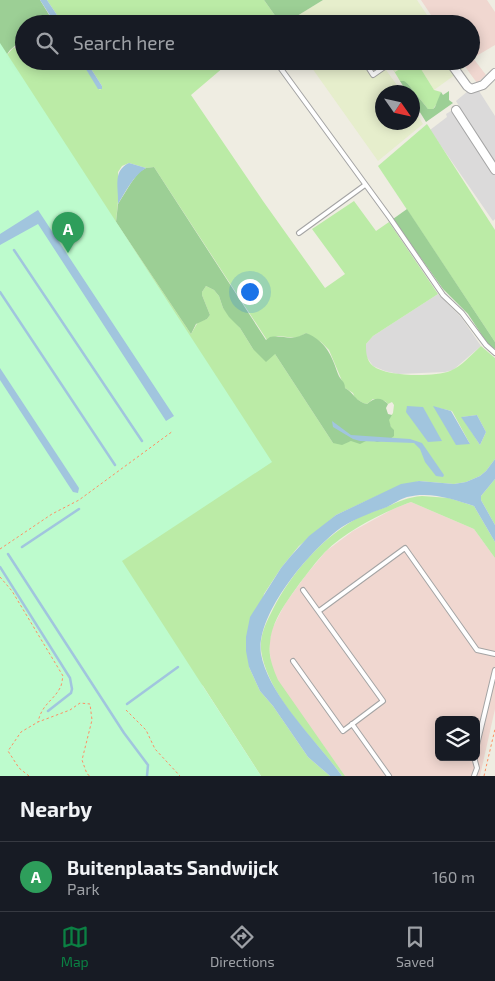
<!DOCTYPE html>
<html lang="en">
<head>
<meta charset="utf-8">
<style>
  :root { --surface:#171b24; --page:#20242c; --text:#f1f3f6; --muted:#9ea1a6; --line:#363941; --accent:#0b8043 }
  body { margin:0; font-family:"Exo 2",sans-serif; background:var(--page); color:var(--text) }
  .controls { position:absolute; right:15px; bottom:15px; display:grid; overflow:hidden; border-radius:8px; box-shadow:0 2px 12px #0003 }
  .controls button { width:45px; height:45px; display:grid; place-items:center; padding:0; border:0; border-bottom:1px solid var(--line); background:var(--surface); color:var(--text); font:25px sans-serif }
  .compass { position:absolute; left:375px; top:85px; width:45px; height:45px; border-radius:50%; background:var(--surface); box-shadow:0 2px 12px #0003; rotate:124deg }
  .you { position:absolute; left:249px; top:291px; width:18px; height:18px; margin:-12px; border:4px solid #fff; border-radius:50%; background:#1a73e8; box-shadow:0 0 0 8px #1a73e833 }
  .badge { display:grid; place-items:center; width:32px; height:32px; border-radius:50%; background:var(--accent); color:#fff; font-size:16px; font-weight:700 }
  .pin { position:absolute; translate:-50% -41px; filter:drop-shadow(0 1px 2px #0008) }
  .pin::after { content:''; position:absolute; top:26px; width:18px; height:15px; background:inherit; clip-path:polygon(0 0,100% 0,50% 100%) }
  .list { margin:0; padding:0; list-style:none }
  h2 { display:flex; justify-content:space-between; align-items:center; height:65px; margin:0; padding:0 20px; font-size:21px }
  h2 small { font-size:16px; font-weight:400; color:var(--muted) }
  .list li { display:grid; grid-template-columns:32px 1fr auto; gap:15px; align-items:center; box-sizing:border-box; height:70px; padding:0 20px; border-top:1px solid var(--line) }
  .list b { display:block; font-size:19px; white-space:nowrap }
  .list p { margin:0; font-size:16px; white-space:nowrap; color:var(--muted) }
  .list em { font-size:16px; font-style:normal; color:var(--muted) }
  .icon { flex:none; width:28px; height:28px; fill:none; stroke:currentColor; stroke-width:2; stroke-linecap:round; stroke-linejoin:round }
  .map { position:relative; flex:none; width:495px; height:776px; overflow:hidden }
  .search { position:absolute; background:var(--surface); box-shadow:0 2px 12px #0003; left:15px; right:15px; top:15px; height:55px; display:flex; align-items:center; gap:12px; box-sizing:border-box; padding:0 18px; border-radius:28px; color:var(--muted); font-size:19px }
  .sheet { height:135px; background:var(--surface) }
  nav { display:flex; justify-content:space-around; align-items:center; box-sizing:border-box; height:70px; border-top:1px solid var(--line); background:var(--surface); font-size:14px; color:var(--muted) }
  nav a { display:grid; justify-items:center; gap:2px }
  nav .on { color:var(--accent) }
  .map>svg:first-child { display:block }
</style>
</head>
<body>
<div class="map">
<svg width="495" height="776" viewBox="0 0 495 776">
  <rect width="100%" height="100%" fill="#efede2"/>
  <g fill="#dbdada">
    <polygon points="468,91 479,91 495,116 495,219 493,221 430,130 447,117 446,114 459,106 456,101"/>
    <polygon points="438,294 461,317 481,346 453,370 445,372 398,374 385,371 373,366 366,356 366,344 373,336"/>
  </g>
  <g fill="#f0d7d0" fill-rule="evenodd">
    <polygon points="421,0 487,0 495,12 495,45 473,58 486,75 477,83 461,61 471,61 471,24 437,24"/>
    <path d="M411,502L474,529L495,558V709L480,776H345L277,680L271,664L269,644L272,629L285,604L306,575L326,551L353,531L393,509ZM439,720H476V757H439Z"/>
  </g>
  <g fill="#e6eecc">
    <polygon points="323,0 417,0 433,24 284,24"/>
    <polygon points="307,61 412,61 395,72 391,67 386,70 402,92 382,92 382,122 412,122 413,108 423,124 378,161"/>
    <polygon points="416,61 458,61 463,69 434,90"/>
  </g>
  <g fill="#bbeba6" fill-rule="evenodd">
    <polygon points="47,0 264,0 281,24 63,24"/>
    <path d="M24,44V61H81L100,90L102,86L86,61H231L191,95L263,201L325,288L345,274L312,229L354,201L376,231L389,222L438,294L373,336L366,344C366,352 366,360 373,366C387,377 434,377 450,371C461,367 472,354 481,346L495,358V459L486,471L480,476L466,482L454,484L419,481L379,495L336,515L299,546L281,568L264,594L249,667L260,691L273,706L308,757L330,776H261L203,686L0,532V380L5,57L14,47L16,49ZM129,163L146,168L154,167L267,340L278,336L297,338L306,333L321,342L329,350L345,388L353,393L355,398L363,403L367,404L373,399L385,401L388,404L392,402L394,405L393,413L388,420L391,427L370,439L333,443L275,354L253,349L240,328L223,308L219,296L214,290L206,286L202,292V295L210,315L207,319L198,322L191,334L116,222L119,191L118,172L122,166ZM434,407L452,411L470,444ZM477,415L486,432L480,445L462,417Z"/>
    <polygon points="412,61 416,61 434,90 441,92 438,102 433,109 428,109 408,84 400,81 391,66 395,72"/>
    <polygon points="427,124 495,230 495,342 378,166"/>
    <polygon points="495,479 495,525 481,500 481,496"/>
    <path d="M422,496L449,498L474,506L495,542V558L474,529L411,502C383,512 346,531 325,552C313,565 302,580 292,594C282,608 271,625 270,643C268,656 273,668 278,680L345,776H342C316,740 272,701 262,656C258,638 265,625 273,609C291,574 320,540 354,520C364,514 376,511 386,507C398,502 408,497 422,496Z"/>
  </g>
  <g fill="#9ccf95">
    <polygon points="0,0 40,0 51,18 46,24 24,24 24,38 10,50 5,57 0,117"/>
    <polygon points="264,0 323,0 284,24 281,24"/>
    <polygon points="400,81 404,81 408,84 428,109 433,109 435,107 441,92 443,95 449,91 449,100 453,103 426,122 413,101 412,92 407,92"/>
    <path d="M154,167L266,340L270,337C286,335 290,342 306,333C326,341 332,356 338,374C340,380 345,381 345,388C354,393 356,402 367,404C375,397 381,397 388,404L386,408L388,414L392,415L389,420L391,427L394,430V436L390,439L377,442L370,439L360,444L351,441L342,445L333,443L275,354L266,362L253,349L240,328L229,317L223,308L219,296L214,290L206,286L202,292V295L210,315L207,319L196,324L191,334L116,222L118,204L131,183L139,172L146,168Z"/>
    <polygon points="407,209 495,342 495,349 489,346 468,314 443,289 393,219"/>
  </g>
  <polygon fill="#bdfbcd" points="0,43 272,462 122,561 261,776 0,776"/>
  <g fill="#a1c5de">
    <polygon points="40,0 47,0 63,24 46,24 50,21 51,17"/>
    <polygon points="81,61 86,61 102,86 102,89 98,89"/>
    <path d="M129,163L146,168C133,176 126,191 118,204C119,188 112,171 129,163Z"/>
    <polygon points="38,210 174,416 166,421 38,224 0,245 0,234"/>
    <polygon points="0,368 79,488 78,493 73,492 69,486 0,380"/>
    <polygon points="407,406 423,407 442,441 428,442 406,412"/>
    <polygon points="433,406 451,411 470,444 456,445"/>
    <polygon points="477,415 486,432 480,445 461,417"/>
    <polygon points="332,421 351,435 410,439 422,443 444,475 443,477 436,476 425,462 420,449 414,443 360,441 353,439 333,427"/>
    <path d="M495,459V479L481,496V500L495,525V542L474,506C453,499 430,491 407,497C400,499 393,504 387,507C371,513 356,518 342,527C311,549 255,614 261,654C268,695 318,742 342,776H330L308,757L273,706L260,691L249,667L246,651V637L250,617L281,568L290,557L309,536L336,515L401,484L419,481L454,484L466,482L480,476L486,471Z"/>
  </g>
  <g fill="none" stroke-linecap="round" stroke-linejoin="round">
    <g stroke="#a1c5de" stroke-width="2.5">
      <polyline points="14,250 142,441"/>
      <polyline points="0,292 115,465"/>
      <polyline points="22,547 79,509"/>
      <polyline points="8,554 124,733 148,765 147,776"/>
      <polyline points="0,567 70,678 72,689 71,693 48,711"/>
      <polyline points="127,704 178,667"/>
    </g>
    <defs>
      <g id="lane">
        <polyline points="364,61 373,75 393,61"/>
        <polyline points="279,66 390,218 443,295 462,313 486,345 495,353"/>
        <polyline points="299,233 365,185"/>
        <polyline points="319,611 405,548 477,650 495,654"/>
        <polyline points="293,661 343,731 383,701 303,590"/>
        <polyline points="352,724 389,776"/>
        <polyline points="476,749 495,670"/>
        <polyline points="474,776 477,768 474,757"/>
      </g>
      <g id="street">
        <polyline points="449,61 467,86 471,89 483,85 495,73"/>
        <polyline points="456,110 495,170"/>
      </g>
    </defs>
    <use href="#lane" stroke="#a4a4a4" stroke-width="6"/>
    <use href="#street" stroke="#a4a4a4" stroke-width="10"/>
    <g stroke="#fe8f64" stroke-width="1" stroke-dasharray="2.5 2.5" stroke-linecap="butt">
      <polyline points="0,549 52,514 79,500 173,431"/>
      <path d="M0,577L12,591L63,676C62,680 62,685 60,688C53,701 42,704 38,722L70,710L80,703L90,704L92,720L82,760L87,774L90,776"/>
      <polyline points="126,710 146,730 155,749 180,776"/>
      <polyline points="29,776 19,768 8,751 21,732 38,722"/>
      <polyline points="484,776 495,729"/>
    </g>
    <use href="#lane" stroke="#fff" stroke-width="4"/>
    <use href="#street" stroke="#fff" stroke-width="8"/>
  </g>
</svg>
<div class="controls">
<button><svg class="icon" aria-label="layers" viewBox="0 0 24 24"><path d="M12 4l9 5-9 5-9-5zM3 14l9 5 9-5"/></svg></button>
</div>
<svg class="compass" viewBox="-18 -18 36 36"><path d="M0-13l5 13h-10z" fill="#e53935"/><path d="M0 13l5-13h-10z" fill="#9ea1a6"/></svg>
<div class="you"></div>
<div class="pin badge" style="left:68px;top:253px;background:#2e9e5b">A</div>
<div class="search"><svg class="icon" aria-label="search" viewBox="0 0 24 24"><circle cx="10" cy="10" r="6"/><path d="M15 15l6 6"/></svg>Search here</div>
</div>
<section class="sheet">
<h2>Nearby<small></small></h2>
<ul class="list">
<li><span class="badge" style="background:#2e9e5b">A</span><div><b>Buitenplaats Sandwijck</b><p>Park</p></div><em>160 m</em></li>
</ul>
</section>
<nav>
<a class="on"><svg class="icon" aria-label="map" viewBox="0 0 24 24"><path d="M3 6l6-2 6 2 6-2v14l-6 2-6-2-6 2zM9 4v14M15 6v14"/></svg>Map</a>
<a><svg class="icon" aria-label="directions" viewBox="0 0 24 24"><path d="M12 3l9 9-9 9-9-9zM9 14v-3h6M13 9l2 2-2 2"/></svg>Directions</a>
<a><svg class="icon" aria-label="saved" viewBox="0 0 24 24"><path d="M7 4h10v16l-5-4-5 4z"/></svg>Saved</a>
</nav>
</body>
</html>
